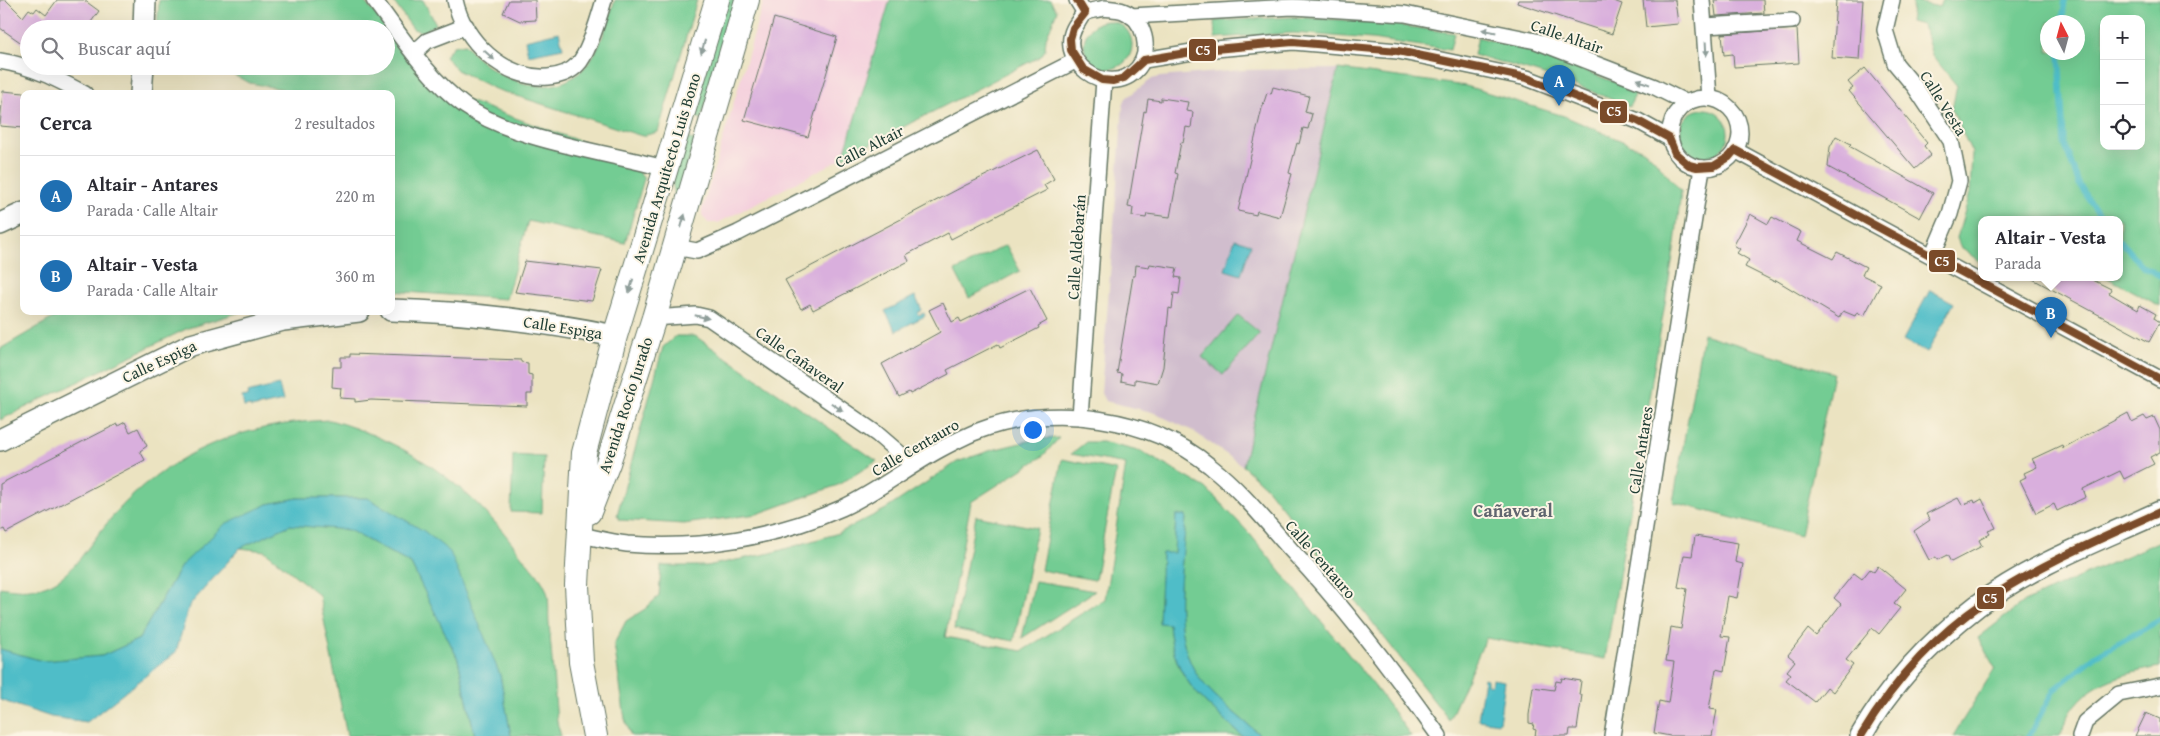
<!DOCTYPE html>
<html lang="es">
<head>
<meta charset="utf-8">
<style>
  :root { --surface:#fff; --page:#f7f7f7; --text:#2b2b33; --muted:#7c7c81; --line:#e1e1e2; --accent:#1f6fb2 }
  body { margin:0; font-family:"Gentium Book Plus",serif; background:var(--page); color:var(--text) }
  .controls { position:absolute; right:15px; top:15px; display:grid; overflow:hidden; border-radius:10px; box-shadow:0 5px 20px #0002 }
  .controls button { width:45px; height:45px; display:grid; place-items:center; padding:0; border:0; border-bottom:1px solid var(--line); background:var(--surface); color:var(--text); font:25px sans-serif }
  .compass { position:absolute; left:2040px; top:15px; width:45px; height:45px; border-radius:50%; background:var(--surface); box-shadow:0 5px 20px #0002; rotate:354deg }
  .you { position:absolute; left:1032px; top:429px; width:18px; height:18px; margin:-12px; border:4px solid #fff; border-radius:50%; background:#1a73e8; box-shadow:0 0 0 8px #1a73e833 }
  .badge { display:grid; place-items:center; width:32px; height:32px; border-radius:50%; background:var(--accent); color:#fff; font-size:16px; font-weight:700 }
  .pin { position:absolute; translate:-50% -41px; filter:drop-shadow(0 1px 2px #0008) }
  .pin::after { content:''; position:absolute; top:26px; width:18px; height:15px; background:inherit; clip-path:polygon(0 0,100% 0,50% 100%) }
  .popup { position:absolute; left:1978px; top:216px; width:145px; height:65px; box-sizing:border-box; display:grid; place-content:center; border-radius:10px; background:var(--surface); filter:drop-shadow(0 1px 4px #0005); font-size:16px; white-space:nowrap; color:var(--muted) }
  .popup b { font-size:19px; color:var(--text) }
  .popup::after { content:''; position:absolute; left:50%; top:100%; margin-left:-10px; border:10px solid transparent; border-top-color:var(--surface) }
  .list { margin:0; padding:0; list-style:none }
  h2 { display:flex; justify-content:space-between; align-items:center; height:65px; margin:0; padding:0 20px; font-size:21px }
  h2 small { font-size:16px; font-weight:400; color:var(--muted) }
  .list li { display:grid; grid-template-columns:32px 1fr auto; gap:15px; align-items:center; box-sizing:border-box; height:80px; padding:0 20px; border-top:1px solid var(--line) }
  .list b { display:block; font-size:19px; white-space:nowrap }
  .list p { margin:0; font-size:16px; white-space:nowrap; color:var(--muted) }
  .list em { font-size:16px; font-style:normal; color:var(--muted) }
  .icon { flex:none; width:28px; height:28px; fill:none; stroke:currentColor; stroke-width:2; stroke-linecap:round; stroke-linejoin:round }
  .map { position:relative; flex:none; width:2160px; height:736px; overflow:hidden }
  .search { position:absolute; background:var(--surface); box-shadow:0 5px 20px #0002; left:20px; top:20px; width:375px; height:55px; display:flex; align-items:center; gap:12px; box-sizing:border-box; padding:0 18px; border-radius:28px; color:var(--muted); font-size:19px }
  .panel { position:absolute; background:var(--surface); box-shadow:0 5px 20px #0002; left:20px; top:90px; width:375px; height:225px; border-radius:10px }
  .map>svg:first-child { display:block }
</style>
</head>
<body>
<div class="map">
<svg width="2160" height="736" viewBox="0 0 2160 736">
  <rect width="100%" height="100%" fill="#fcf5e5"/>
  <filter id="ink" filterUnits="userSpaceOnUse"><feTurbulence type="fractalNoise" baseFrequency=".02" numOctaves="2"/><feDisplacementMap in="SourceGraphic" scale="10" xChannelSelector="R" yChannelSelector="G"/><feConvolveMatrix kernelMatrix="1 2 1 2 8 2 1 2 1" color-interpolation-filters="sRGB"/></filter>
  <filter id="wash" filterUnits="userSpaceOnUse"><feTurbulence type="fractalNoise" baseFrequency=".0096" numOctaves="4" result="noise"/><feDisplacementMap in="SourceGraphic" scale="20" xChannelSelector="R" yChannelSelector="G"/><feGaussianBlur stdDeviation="1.12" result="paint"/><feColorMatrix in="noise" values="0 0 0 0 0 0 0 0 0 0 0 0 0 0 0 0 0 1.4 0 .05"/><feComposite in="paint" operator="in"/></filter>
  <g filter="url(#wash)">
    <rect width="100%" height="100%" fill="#ebe3c1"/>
    <polygon fill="#f4cfdd" points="764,0 890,0 843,158 718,223 708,223 702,215 702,210"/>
    <polygon fill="#d0bdcd" points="1338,69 1243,466 1193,431 1152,412 1105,401 1101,393 1123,105 1126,98 1152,79 1160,77 1242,70"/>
    <g fill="#73cc93" stroke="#498464" fill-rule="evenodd">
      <polygon points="159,0 363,0 443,92 629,159 644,179 625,243 528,221 506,299 391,291 391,94 287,94 282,89 250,83 215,66 386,66 386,29 157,29"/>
      <polygon points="423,0 436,24 423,32 413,29 393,1"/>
      <path d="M615,0H697L658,132L642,136L495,89L457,70L445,56L453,46L465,44C470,50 476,58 483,63C512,85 555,98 583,69C601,51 607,23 615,0Z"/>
      <polygon points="726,0 736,0 701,119 692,116"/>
      <polygon points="890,0 1050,0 1057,11 1046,38 1045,50 1041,56 843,158"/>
      <path d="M1942,0H2160V306L2106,277H2120V219H1982V263L1961,248L1957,238L1970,193L1972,153L1952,109L1957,86L1932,55L1923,25L1910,22L1913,1L1939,7ZM2104,19H2141V146H2104ZM2048,22H2078V52H2048Z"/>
      <polygon points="1294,17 1375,22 1454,33 1450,50 1372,39 1293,33 1215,38 1214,21"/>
      <circle cx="1108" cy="45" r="24"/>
      <path d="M1478,37L1550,57L1637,91L1629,107C1579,84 1527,69 1474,55Z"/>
      <polygon points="1338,69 1466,86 1564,116 1643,150 1652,157 1681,191 1675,244 1605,659 1486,638 1449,720 1267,488 1243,466"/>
      <circle cx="1704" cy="133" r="24"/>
      <polygon points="685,138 695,140 676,202 672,181"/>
      <polygon points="1006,245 1020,271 969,298 955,271"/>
      <polygon points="65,311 244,311 188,328 0,420 0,349"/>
      <polygon points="1238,315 1260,333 1223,375 1202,357"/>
      <polygon points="1703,334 1833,373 1800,536 1673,502"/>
      <polygon points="676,336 695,336 877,461 838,485 757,514 684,524 620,520 617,515 663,347"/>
      <path d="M330,420C411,443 473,488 521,555C529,565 541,577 546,589C550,598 548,613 549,623C552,656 554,689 557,722L561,736H511L500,675L368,498H298L268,504L181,566L139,639L102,656L43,661L0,649V587C63,599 74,563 108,522C128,496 158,473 187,456C231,432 280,422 330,420Z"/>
      <path d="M1059,438L1043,456L971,502L945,637L1022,651L1105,599L1126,464L1071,454L1086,442H1102L1142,452L1206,488L1249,533L1376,688L1411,736H1261C1243,719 1220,703 1204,684C1166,639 1183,569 1186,516L1176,515L1174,554L1162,553L1159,623L1169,624C1173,682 1203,699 1242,736H631L625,719L614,644L626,621L645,609L659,596L661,566H707L771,553L839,533L886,509L957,462L992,450L1037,439Z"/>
      <polygon points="513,455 544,457 542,513 511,512"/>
      <polygon points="1062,459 1116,470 1095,580 1041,570"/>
      <polygon points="976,516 1037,528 1014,641 954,629"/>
      <polygon points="290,525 349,530 411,564 458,659 475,736 347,736 319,595 265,551 240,548"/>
      <path d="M2160,541V667C2113,676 2076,685 2060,736H1953L1995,668L1978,638L2024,602Z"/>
      <polygon points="1035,581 1095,591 1022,638"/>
    </g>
    <g fill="#4fbdc8" stroke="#377d7e">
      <polygon points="559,32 563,48 528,55 525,40"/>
      <polygon points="1235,239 1251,244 1241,275 1225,270"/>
      <polygon points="1930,290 1954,303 1927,353 1903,340"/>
      <polygon points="915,296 922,310 917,313 919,315 924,313 925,316 896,331 885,311"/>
      <polygon points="279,385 283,401 251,408 250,406 244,407 242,397 248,396 247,393"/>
      <polygon points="298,498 368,498 424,531 450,552 500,675 511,736 475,736 458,659 411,564 349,530 290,525 240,548 189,606 176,652 87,722 51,717 0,700 0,649 43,661 102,656 139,639 181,566 225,524 268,504"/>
      <path d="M1176,515L1186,516C1183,569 1166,639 1204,684C1220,703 1243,719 1261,736H1242C1203,699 1174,682 1169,624L1159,623L1162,553H1174Z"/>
      <polygon points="1484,678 1487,679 1487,684 1491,685 1492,679 1505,681 1499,723 1478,720"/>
    </g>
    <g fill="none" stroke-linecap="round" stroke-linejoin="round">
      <g stroke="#4fbdc8" stroke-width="5.5">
        <polyline points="2062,22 2065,0"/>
        <polyline points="2059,52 2064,143 2079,184 2102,219"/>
        <polyline points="2120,241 2142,266 2160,276"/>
        <polyline points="2029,736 2054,690 2095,656 2160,620"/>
      </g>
    </g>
    <g id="blocks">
      <g fill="#d9afdd">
        <polygon points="0,0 6,0 23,17 29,9 34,12 37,8 46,15 57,0 84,0 99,11 86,29 29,29 29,35 23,44 0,28"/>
        <polygon points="509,0 535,0 536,20 520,21 503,13"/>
        <polygon points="1518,0 1611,0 1622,4 1612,34 1517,3"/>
        <polygon points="1643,0 1675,0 1678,24 1646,27"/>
        <polygon points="1714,0 1763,0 1764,13 1716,16"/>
        <polygon points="1836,0 1863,0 1859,60 1832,58"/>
        <polygon points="774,18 837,37 808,137 744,120"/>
        <polygon points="1797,29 1799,63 1734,67 1733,54 1724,55 1722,34"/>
        <polygon points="1865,68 1927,143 1924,146 1931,155 1915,169 1849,91 1853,88 1848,82"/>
        <polygon points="1273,87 1309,96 1305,112 1312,114 1308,129 1303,128 1299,144 1297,143 1289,173 1292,174 1280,217 1257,211 1256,215 1238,211 1262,108 1267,93 1271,94"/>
        <polygon points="3,91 24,93 24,128 0,126"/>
        <polygon points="1161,98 1188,102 1186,111 1193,112 1191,128 1186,127 1183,143 1181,142 1175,173 1178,174 1170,217 1147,214 1146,218 1132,216 1133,208 1128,207 1144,111 1146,112 1148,99 1161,101"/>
        <polygon points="1836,136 1851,144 1849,146 1933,193 1920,218 1828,167 1830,147"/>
        <polygon points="1038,150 1054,179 1044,185 1047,190 951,239 948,233 906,255 909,261 813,310 810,304 801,309 785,280 966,185"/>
        <polygon points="1750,214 1768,224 1772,217 1801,232 1797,241 1833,259 1837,252 1866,267 1862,275 1881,284 1864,316 1857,312 1855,316 1843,311 1839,318 1776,280 1775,282 1745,267 1749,260 1737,253 1740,249 1734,245"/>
        <polygon points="525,261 602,270 592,301 515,292"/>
        <polygon points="1150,264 1177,268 1175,277 1181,278 1179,294 1174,293 1172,309 1169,308 1163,367 1158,383 1135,379 1135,384 1121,381 1122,374 1117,373 1133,276 1135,276 1136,265 1149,267"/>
        <polygon points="2029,277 2087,277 2111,289 2109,293 2138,310 2140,305 2156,314 2154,318 2160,322 2149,342"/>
        <polygon points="1030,288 1047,321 1038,326 1039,328 1000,348 998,344 947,370 949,374 910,394 909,392 899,397 882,364 940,332 929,310 943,303 952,322 959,318 961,322"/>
        <polygon points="350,354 521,360 521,362 528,363 528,374 532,375 532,394 527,394 527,406 371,400 355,402 355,399 340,398 341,388 332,387 333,367 341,367 341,357 350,357"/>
        <polygon points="2128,413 2132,422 2144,416 2147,420 2154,417 2160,430 2160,452 2150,457 2154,464 2124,479 2120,471 2083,489 2086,497 2057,511 2054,504 2036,513 2020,480 2026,477 2024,473 2037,467 2032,459 2062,445 2063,448"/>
        <polygon points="125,422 130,432 138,428 147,446 140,451 145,460 6,533 4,529 0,531 0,484 117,424 118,426"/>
        <polygon points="1958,498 1962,505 1974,500 1975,503 1982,499 1996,528 1988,531 1990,534 1979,540 1982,546 1951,562 1947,555 1937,560 1936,557 1929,560 1914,531 1930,520 1926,514"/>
        <polygon points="1695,536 1738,543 1735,562 1743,564 1737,598 1728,596 1721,636 1730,637 1724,671 1716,669 1709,709 1717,710 1712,736 1670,736 1654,733 1659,701 1668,703 1674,662 1666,661 1671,627 1681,629 1687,589 1678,587 1684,555 1692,556"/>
        <polygon points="1878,566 1906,589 1894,604 1900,608 1879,634 1872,628 1846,660 1853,665 1833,692 1827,687 1815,702 1786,680 1791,674 1787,671 1795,661 1788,655 1808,629 1816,636 1841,604 1834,598 1854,573 1862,579 1870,569 1874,572"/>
        <polygon points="1562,678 1581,681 1579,695 1582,695 1577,729 1570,729 1569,736 1535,736 1536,730 1533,729 1534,724 1529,723 1529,715 1533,687 1554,690 1556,681 1561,682"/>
        <polygon points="2146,713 2160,719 2160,736 2135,736"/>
      </g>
    </g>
  </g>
  <g filter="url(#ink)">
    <use href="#blocks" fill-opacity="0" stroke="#667765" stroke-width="1"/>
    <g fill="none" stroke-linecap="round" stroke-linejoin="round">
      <defs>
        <g id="street">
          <path d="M374,0C401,36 428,79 465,106C515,141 607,152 667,169"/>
          <path d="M455,0C463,41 505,80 548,77C559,76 570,73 578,64C588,54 600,14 604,0"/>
          <polyline points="1077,0 1085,13"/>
          <polyline points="1702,0 1709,98"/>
          <polyline points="1892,0 1885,30 1895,63 1915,87 1951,141 1959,181 1950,214 1932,256"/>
          <path d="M1104,8C1110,9 1117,9 1123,11C1145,19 1152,51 1138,68C1109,102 1050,59 1078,22C1080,19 1082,14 1085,13C1090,10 1098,10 1104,8Z"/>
          <polyline points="1131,16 1293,7 1405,14 1536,41 1655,87 1687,103"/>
          <polyline points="1705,26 1792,21"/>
          <polyline points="414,53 427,41 466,26"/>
          <polyline points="1144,60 1204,50 1293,42 1398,51 1527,78 1638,121 1669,138"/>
          <path d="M0,61C32,66 57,79 85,94"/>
          <circle cx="1705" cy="133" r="35"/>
          <polyline points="1735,150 2160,379"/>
          <polyline points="675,247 697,251 738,233 1075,61"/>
          <polyline points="654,318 696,315 709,318 877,434 913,465"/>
          <polyline points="1080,417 1104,80"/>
          <path d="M581,535C596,538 611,542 627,544C699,550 775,538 842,508C877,492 906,468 939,450C952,443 967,435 981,430C1054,403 1150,417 1210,466C1241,490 1266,522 1292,551C1345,608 1394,672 1439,736"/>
          <polyline points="1612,736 1702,168"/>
          <polyline points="2080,736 2085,722 2119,694 2160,686"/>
        </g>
        <g id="secondary">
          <polyline points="144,29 145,0"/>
          <polyline points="141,94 143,66"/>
          <polyline points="0,224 24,213"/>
          <path d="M391,310C467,312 541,321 615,336"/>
          <polyline points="0,440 191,345 283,320 359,311"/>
          <path d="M1861,736C1890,685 1930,642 1977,606C2031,565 2099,540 2160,512"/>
        </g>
        <g id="primary">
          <polyline points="589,512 608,463 654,318 747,0"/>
          <polyline points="595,736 581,662 577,585 584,453 615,336 717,0"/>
        </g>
      </defs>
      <use href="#street" stroke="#667765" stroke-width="18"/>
      <use href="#secondary" stroke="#667765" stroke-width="24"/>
      <use href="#primary" stroke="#667765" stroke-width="26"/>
      <use href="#street" stroke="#fff" stroke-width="15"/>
      <use href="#secondary" stroke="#fff" stroke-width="21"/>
      <use href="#primary" stroke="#fff" stroke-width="24"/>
      <defs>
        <g id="bus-1">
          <polyline points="1077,0 1085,13 1073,28 1070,39 1071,50 1083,69 1102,80 1113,81 1124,78 1144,60 1204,50 1293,42 1398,51 1527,78 1638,121 1669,138 1675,153 1689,165 1697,167 1714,166 1729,157 1735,150 2160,379"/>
          <path d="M1861,736C1938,608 2030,570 2160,512"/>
        </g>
      </defs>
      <use href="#bus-1" stroke="#fcf5e5" stroke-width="11"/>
      <use href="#bus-1" stroke="#7a4b2a" stroke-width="8"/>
    </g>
    <defs><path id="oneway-solid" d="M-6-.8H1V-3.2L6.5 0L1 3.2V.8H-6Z" transform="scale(1.25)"/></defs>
    <g fill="#8f9e9a">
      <use href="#oneway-solid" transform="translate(1489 31) rotate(-168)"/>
      <use href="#oneway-solid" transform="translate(703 47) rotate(106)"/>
      <use href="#oneway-solid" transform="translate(1706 49) rotate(87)"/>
      <use href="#oneway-solid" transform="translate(489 55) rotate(42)"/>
      <use href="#oneway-solid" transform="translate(1643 82) rotate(-159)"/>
      <use href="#oneway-solid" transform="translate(683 221) rotate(-74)"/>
      <use href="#oneway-solid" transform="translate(631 286) rotate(107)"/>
      <use href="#oneway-solid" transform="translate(702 317) rotate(13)"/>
      <use href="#oneway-solid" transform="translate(837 407) rotate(35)"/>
    </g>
  </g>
  <g text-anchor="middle" stroke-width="4" stroke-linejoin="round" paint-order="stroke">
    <g font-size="16" fill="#1f3d34" stroke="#fcf5e5">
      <text transform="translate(1567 36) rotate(19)" y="6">Calle Altair</text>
      <text transform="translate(1944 103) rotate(58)" y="6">Calle Vesta</text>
      <text transform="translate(869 146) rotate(-27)" y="6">Calle Altair</text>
      <text transform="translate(666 168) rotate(-73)" y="6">Avenida Arquitecto Luis Bono</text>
      <text transform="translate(1076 247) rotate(-86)" y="6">Calle Aldebarán</text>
      <text transform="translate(563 327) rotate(9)" y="6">Calle Espiga</text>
      <text transform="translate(800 359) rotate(35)" y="6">Calle Cañaveral</text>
      <text transform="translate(159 361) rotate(-25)" y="6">Calle Espiga</text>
      <text transform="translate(625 405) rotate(-72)" y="6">Avenida Rocío Jurado</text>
      <text transform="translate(915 447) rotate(-30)" y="6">Calle Centauro</text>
      <text transform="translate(1640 450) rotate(-81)" y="6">Calle Antares</text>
      <text transform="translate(1321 559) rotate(49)" y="6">Calle Centauro</text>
    </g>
    <g font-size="18" font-weight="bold" fill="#60656f" stroke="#fcf5e5">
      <text x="1513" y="517">Cañaveral</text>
    </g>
  </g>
  <g stroke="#fcf5e5" stroke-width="2">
    <rect x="1188" y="38" width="29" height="24" rx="5" fill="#7a4b2a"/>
    <rect x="1599" y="100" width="29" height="24" rx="5" fill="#7a4b2a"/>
    <rect x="1928" y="249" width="28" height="24" rx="5" fill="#7a4b2a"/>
    <rect x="1976" y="586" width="29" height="24" rx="5" fill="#7a4b2a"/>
  </g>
  <g font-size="14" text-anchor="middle" font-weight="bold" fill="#fff">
    <text x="1203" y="55">C5</text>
    <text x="1614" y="116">C5</text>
    <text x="1942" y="266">C5</text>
    <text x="1990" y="603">C5</text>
  </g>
</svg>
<div class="controls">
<button>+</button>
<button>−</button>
<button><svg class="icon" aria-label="locate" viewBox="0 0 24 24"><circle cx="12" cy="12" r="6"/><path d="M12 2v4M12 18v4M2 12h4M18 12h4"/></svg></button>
</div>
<svg class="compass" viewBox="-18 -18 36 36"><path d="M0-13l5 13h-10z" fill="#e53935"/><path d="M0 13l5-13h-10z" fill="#7c7c81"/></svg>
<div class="you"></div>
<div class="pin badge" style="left:1559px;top:106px">A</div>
<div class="pin badge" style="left:2051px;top:338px">B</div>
<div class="popup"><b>Altair - Vesta</b>Parada</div>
<div class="search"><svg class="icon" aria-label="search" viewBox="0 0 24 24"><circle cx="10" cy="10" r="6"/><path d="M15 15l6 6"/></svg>Buscar aquí</div>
<section class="panel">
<h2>Cerca<small>2 resultados</small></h2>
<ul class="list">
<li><span class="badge">A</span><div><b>Altair - Antares</b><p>Parada · Calle Altair</p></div><em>220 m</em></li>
<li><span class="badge">B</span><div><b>Altair - Vesta</b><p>Parada · Calle Altair</p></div><em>360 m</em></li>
</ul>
</section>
</div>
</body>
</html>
